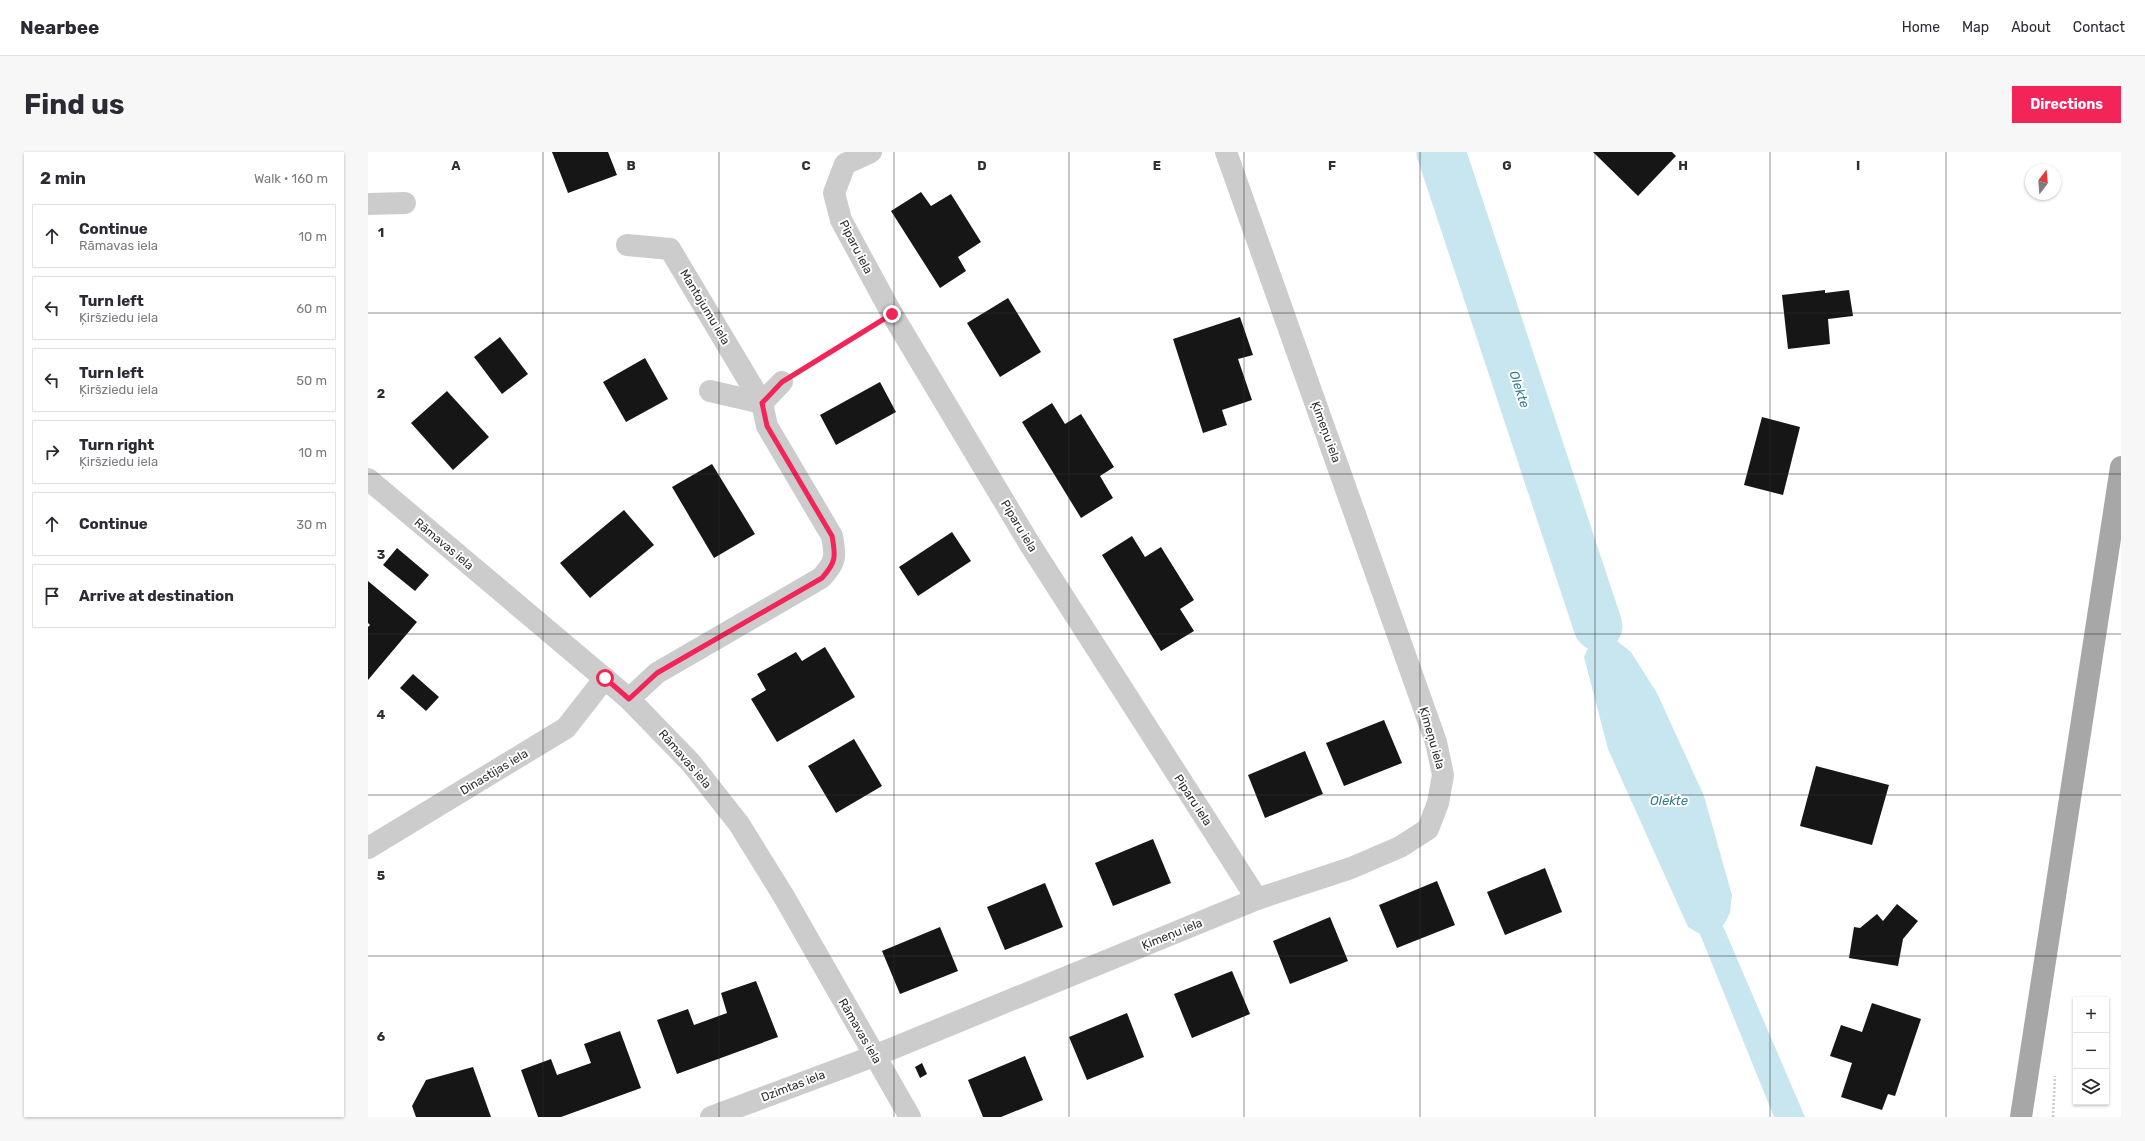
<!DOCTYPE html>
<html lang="en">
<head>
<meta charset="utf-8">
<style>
  :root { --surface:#fff; --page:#f7f7f7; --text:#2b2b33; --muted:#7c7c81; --line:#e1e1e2; --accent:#f32457 }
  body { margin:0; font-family:Rubik,sans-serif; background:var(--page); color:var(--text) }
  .controls { position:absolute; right:12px; bottom:12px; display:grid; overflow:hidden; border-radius:0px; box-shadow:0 1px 3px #0004 }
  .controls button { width:36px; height:36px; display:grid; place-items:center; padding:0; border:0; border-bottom:1px solid var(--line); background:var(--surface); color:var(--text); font:20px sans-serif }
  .compass { position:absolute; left:1657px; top:12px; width:36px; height:36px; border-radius:50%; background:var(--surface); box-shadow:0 1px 3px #0004; rotate:16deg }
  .stop { position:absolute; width:12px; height:12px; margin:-9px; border:3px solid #f32457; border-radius:50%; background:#fff }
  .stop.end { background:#f32457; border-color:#fff; box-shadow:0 1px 4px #0008 }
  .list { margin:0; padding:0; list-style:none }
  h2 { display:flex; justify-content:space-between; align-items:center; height:52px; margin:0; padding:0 16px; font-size:17px }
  h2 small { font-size:13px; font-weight:400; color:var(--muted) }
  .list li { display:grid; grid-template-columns:26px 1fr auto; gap:12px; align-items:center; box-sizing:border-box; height:64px; margin:0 8px 8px; padding:0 8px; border:1px solid var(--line); border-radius:0px }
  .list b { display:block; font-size:15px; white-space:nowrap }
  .list p { margin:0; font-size:13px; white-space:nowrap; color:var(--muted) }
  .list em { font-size:13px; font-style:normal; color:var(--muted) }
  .icon { flex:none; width:22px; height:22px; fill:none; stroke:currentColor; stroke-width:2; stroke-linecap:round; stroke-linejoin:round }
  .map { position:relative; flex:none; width:1753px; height:965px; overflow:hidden; border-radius:0px }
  header { display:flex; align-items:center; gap:24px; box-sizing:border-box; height:56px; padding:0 20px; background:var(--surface); border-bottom:1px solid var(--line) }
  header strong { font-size:19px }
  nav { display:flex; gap:22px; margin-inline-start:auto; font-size:14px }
  .intro { display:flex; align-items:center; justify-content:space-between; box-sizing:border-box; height:96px; padding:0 24px }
  h1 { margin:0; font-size:28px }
  .button { padding:10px 18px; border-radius:0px; background:var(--accent); color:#fff; font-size:14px; font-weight:700 }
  main { display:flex; gap:24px; padding:0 24px }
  aside { flex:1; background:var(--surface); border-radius:0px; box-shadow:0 1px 3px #0004 }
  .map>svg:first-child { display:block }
</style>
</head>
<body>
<header>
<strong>Nearbee</strong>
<nav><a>Home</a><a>Map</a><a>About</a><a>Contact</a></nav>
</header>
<div class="intro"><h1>Find us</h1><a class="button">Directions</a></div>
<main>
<aside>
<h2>2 min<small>Walk · 160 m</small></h2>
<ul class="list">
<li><svg class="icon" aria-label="ahead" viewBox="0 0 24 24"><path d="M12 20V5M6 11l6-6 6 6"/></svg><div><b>Continue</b><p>Rāmavas iela</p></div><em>10 m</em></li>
<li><svg class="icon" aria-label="left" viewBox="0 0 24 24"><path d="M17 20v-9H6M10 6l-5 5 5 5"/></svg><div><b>Turn left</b><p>Ķiršziedu iela</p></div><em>60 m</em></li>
<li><svg class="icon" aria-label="left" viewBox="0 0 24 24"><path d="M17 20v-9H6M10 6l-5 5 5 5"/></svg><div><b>Turn left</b><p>Ķiršziedu iela</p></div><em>50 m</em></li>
<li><svg class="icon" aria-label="right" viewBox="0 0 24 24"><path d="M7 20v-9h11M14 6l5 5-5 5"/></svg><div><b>Turn right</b><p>Ķiršziedu iela</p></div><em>10 m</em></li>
<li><svg class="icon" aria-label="ahead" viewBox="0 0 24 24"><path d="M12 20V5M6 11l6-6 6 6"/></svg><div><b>Continue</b></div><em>30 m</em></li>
<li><svg class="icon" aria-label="arrive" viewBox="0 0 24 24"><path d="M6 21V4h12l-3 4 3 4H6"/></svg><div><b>Arrive at destination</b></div></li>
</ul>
</aside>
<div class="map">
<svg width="1753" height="965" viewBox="0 0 1753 965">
  <rect width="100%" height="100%" fill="#fff"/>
  <polygon fill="#c7e6ef" points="1230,474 1263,500 1289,541 1336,644 1364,743 1362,761 1355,774 1437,965 1406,965 1332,782 1320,775 1240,597 1216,505"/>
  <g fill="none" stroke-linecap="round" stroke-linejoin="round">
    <polyline stroke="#c7e6ef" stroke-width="49" points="1073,0 1230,474"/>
  </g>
  <g fill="#161616">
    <polygon points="184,0 240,0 249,23 200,41"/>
    <polygon points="1225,0 1304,0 1308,4 1270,44"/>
    <polygon points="553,40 563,54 583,42 613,90 590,105 598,119 572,136 523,59"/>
    <polygon points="1457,138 1457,141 1481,138 1485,164 1460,167 1462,192 1420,197 1414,143"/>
    <polygon points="640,146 673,200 632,225 599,171"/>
    <polygon points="872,165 885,203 870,207 884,248 854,258 859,273 835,281 805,187"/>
    <polygon points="132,185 160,222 134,242 106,205"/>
    <polygon points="277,206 300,247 258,270 235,230"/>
    <polygon points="512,230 528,260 468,293 452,263"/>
    <polygon points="79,239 121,285 85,318 43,271"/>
    <polygon points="684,251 697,272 713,262 746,315 732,324 745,346 713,366 654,270"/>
    <polygon points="1394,265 1432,275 1415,343 1376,333"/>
    <polygon points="344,312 387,382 346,406 304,335"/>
    <polygon points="256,358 286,393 222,446 192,411"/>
    <polygon points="584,380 603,409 550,444 531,415"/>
    <polygon points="764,384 777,405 793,395 826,448 812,457 826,479 793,499 734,403"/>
    <polygon points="29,396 61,423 47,439 15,413"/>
    <polygon points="0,429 49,470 0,528 0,475 2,473 0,471"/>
    <polygon points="457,495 487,545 409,590 383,547 398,538 389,522 428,500 434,509"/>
    <polygon points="45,522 71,545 58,559 32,536"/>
    <polygon points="1016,568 1034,611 976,634 958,591"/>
    <polygon points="486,587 514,634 468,661 440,614"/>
    <polygon points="937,599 955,642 897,666 880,623"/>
    <polygon points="1448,614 1521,633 1504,693 1432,674"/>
    <polygon points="785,687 803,731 745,754 727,711"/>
    <polygon points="1177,716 1194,760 1137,783 1119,740"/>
    <polygon points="1069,729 1087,773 1029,796 1011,753"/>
    <polygon points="677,731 695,775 637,798 619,755"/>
    <polygon points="1529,752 1550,769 1535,787 1530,814 1481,806 1486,775 1492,776 1509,762 1515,769"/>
    <polygon points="962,765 980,809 922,832 905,789"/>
    <polygon points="572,775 590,819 532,842 514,799"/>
    <polygon points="864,819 882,862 824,886 806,842"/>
    <polygon points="388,829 410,885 309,922 289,868 320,857 326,873 359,861 353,841"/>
    <polygon points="1504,851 1553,867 1527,944 1520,942 1514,958 1473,945 1484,911 1462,904 1473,873 1494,880"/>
    <polygon points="759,861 776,905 719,928 701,885"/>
    <polygon points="252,879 273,936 193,965 170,965 153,918 183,907 189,923 223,911 216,892"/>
    <polygon points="657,904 675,948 633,965 615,965 600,928"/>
    <polygon points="554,911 559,922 552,926 547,915"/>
    <polygon points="105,915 123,965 48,965 44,954 58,928"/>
  </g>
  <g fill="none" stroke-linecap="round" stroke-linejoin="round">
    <g stroke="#ccc" stroke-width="2.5" stroke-dasharray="2 2" stroke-linecap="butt">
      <polyline points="434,217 503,175"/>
      <polyline points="1685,965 1687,924"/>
    </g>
    <g stroke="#ccc" stroke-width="22">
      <polyline points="503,0 477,12 466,41 473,68 524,162 661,391 889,747"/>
      <polyline points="0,52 37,51"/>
      <polyline points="259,93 302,97 394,251"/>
      <polyline points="342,239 394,251"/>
      <polyline points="0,327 261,547 323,611 371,672 415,743 542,965"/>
      <path d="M261,547L289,521L453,426C468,410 468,405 464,384L399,274L394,251L414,230"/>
      <polyline points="0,696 198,576 237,526"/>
      <polyline points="343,965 506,904 889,747 983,716 1032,695 1060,677 1070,651 1075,623 1068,590 858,0"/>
    </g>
    <polyline stroke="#a7a7a7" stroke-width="22" points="1653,965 1753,315"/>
  </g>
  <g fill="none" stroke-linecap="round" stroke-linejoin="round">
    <path stroke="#f32457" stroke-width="5" d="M237,526L261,547L289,521L454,426C468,410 468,405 464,384L399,274L394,251L414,230L524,162"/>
  </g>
  <path fill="none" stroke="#2f2f2f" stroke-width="1" stroke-opacity="0.55" d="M175,0V965M351,0V965M526,0V965M701,0V965M876,0V965M1052,0V965M1227,0V965M1402,0V965M1578,0V965M0,161H1753M0,322H1753M0,482H1753M0,643H1753M0,804H1753"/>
  <g text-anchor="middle" stroke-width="4" stroke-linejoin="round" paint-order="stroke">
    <g font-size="12" fill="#2f2f2f" stroke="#fff">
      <text transform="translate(488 95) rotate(63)" y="4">Piparu iela</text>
      <text transform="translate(337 155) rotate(59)" y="4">Mantojumu iela</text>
      <text transform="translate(958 280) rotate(70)" y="4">Ķimeņu iela</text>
      <text transform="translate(651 374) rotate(59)" y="4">Piparu iela</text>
      <text transform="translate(76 392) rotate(40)" y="4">Rāmavas iela</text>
      <text transform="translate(1064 586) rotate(74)" y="4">Ķimeņu iela</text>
      <text transform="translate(317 607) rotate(49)" y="4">Rāmavas iela</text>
      <text transform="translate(126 620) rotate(-31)" y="4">Dinastijas iela</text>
      <text transform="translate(825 648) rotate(57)" y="4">Piparu iela</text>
      <text transform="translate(804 782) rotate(-22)" y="4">Ķimeņu iela</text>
      <text transform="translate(492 879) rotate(60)" y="4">Rāmavas iela</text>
      <text transform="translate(425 934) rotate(-21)" y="4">Dzimtas iela</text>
    </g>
    <g font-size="13" font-style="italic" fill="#347d91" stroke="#fff">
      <text transform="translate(1152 237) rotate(72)" y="5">Olekte</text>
      <text x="1301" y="653">Olekte</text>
    </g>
  </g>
  <g font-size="13" text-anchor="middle" font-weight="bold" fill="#2f2f2f" stroke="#fff" stroke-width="4" stroke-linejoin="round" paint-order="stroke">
    <text x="88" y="18">A</text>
    <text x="263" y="18">B</text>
    <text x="438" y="18">C</text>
    <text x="614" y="18">D</text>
    <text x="789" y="18">E</text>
    <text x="964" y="18">F</text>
    <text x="1139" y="18">G</text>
    <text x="1315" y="18">H</text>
    <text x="1490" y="18">I</text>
    <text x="13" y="85">1</text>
    <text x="13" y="246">2</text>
    <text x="13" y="407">3</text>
    <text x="13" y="567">4</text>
    <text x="13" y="728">5</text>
    <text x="13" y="889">6</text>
  </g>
</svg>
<div class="controls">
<button>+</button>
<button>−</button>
<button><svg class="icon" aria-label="layers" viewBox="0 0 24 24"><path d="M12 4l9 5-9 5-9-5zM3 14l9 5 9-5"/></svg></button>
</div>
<svg class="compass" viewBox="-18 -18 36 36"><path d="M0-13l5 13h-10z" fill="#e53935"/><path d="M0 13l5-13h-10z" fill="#7c7c81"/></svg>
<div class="stop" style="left:237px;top:526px"></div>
<div class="stop end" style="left:524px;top:162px"></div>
</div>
</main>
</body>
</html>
